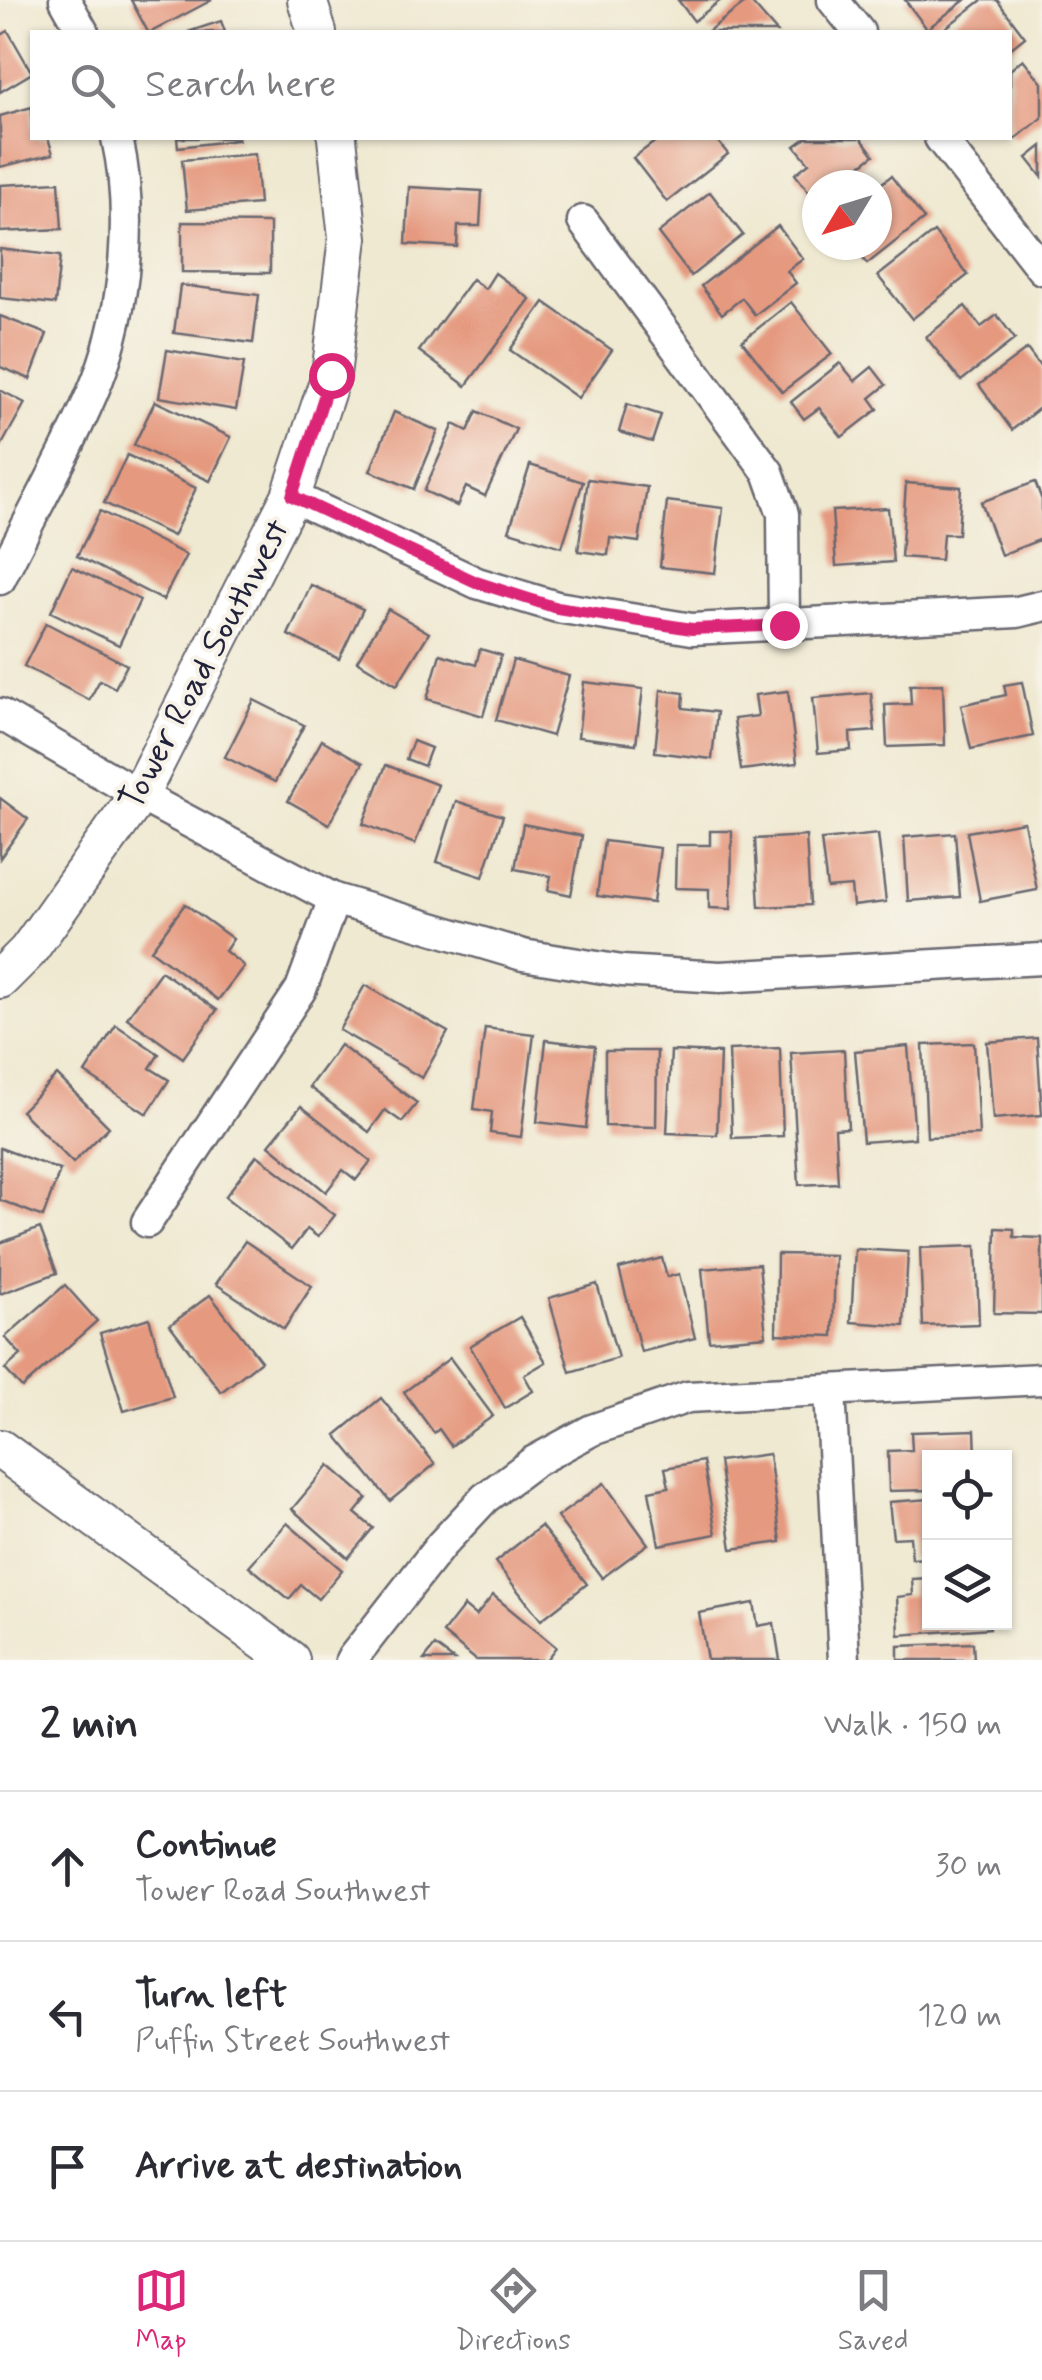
<!DOCTYPE html>
<html lang="en">
<head>
<meta charset="utf-8">
<style>
  :root { --surface:#fff; --page:#f7f7f7; --text:#2b2b33; --muted:#7c7c81; --line:#e1e1e2; --accent:#db2777 }
  body { margin:0; font-family:Mynerve,sans-serif; background:var(--page); color:var(--text) }
  .controls { position:absolute; right:30px; bottom:30px; display:grid; overflow:hidden; border-radius:0px; box-shadow:0 2px 8px #0004 }
  .controls button { width:90px; height:90px; display:grid; place-items:center; padding:0; border:0; border-bottom:2px solid var(--line); background:var(--surface); color:var(--text); font:50px sans-serif }
  .compass { position:absolute; left:802px; top:170px; width:90px; height:90px; border-radius:50%; background:var(--surface); box-shadow:0 2px 8px #0004; rotate:232deg }
  .stop { position:absolute; width:30px; height:30px; margin:-22px; border:8px solid #db2777; border-radius:50%; background:#fff }
  .stop.end { background:#db2777; border-color:#fff; box-shadow:0 2px 10px #0008 }
  .list { margin:0; padding:0; list-style:none }
  h2 { display:flex; justify-content:space-between; align-items:center; height:130px; margin:0; padding:0 40px; font-size:42px }
  h2 small { font-size:32px; font-weight:400; color:var(--muted) }
  .list li { display:grid; grid-template-columns:65px 1fr auto; gap:30px; align-items:center; box-sizing:border-box; height:150px; padding:0 40px; border-top:2px solid var(--line) }
  .list b { display:block; font-size:38px; white-space:nowrap }
  .list p { margin:0; font-size:32px; white-space:nowrap; color:var(--muted) }
  .list em { font-size:32px; font-style:normal; color:var(--muted) }
  .icon { flex:none; width:55px; height:55px; fill:none; stroke:currentColor; stroke-width:2; stroke-linecap:round; stroke-linejoin:round }
  .map { position:relative; flex:none; width:1042px; height:1660px; overflow:hidden }
  .search { position:absolute; background:var(--surface); box-shadow:0 2px 8px #0004; left:30px; right:30px; top:30px; height:110px; display:flex; align-items:center; gap:25px; box-sizing:border-box; padding:0 35px; border-radius:0px; color:var(--muted); font-size:38px }
  .sheet { height:580px; background:var(--surface) }
  nav { display:flex; justify-content:space-around; align-items:center; box-sizing:border-box; height:140px; border-top:2px solid var(--line); background:var(--surface); font-size:28px; color:var(--muted) }
  nav a { display:grid; justify-items:center; gap:5px }
  nav .on { color:var(--accent) }
  .map>svg:first-child { display:block }
</style>
</head>
<body>
<div class="map">
<svg width="1042" height="1660" viewBox="0 0 1042 1660">
  <rect width="100%" height="100%" fill="#f7f3e8"/>
  <filter id="ink" filterUnits="userSpaceOnUse"><feTurbulence type="fractalNoise" baseFrequency=".01" numOctaves="2"/><feDisplacementMap in="SourceGraphic" scale="20" xChannelSelector="R" yChannelSelector="G"/><feConvolveMatrix kernelMatrix="1 2 1 2 8 2 1 2 1" color-interpolation-filters="sRGB"/></filter>
  <filter id="wash" filterUnits="userSpaceOnUse"><feTurbulence type="fractalNoise" baseFrequency=".0048" numOctaves="4" result="noise"/><feDisplacementMap in="SourceGraphic" scale="40" xChannelSelector="R" yChannelSelector="G"/><feGaussianBlur stdDeviation="2.25" result="paint"/><feColorMatrix in="noise" values="0 0 0 0 0 0 0 0 0 0 0 0 0 0 0 0 0 1.4 0 .05"/><feComposite in="paint" operator="in"/></filter>
  <g filter="url(#wash)">
    <rect width="100%" height="100%" fill="#efe9d1"/>
    <g id="blocks">
      <g fill="#e5997f">
        <polygon points="131,0 212,0 151,32 148,32"/>
        <polygon points="678,0 721,0 694,21"/>
        <polygon points="749,0 777,32 707,32"/>
        <polygon points="905,0 965,0 927,29"/>
        <polygon points="982,0 997,0 1025,37 1010,49 1010,32 940,32"/>
        <polygon points="221,21 225,32 188,32"/>
        <polygon points="8,31 32,73 0,92 0,36"/>
        <polygon points="1023,59 1042,83 1042,118 1015,139 1010,133 1010,70"/>
        <polygon points="32,107 32,138 48,138 53,154 0,167 0,116"/>
        <polygon points="177,138 238,138 238,140 178,147"/>
        <polygon points="660,138 715,138 728,154 667,202 633,158"/>
        <polygon points="806,138 861,138 874,155 835,185 817,185 817,203 795,174 809,163 795,146"/>
        <polygon points="1042,146 1042,177 1027,158"/>
        <polygon points="255,154 259,204 187,210 182,160"/>
        <polygon points="891,176 924,219 867,264 852,245 877,245 877,187"/>
        <polygon points="59,182 62,229 0,232 0,185"/>
        <polygon points="409,187 482,191 480,226 458,226 457,247 406,244"/>
        <polygon points="710,192 743,235 691,276 658,233"/>
        <polygon points="182,222 270,223 270,273 182,272"/>
        <polygon points="778,226 803,259 787,271 796,283 755,315 742,298 722,314 701,286"/>
        <polygon points="934,232 968,275 912,319 878,276"/>
        <polygon points="0,249 60,256 55,304 0,298"/>
        <polygon points="495,273 530,299 466,386 419,351 472,279 485,289"/>
        <polygon points="180,285 259,295 253,343 174,333"/>
        <polygon points="544,302 612,350 578,398 510,350"/>
        <polygon points="791,302 832,354 782,392 742,341"/>
        <polygon points="965,306 981,327 997,315 1015,339 961,381 926,337"/>
        <polygon points="0,316 47,334 30,379 0,367"/>
        <polygon points="1027,349 1042,369 1042,406 1012,430 979,385"/>
        <polygon points="167,350 244,363 236,410 159,397"/>
        <polygon points="840,363 855,381 872,367 886,385 870,398 878,409 842,437 819,408 804,419 791,402"/>
        <polygon points="0,390 25,403 0,448"/>
        <polygon points="155,401 231,437 210,481 134,445"/>
        <polygon points="627,404 661,415 652,442 619,432"/>
        <polygon points="477,411 516,429 485,496 466,487 457,506 424,491 454,424 468,431"/>
        <polygon points="394,412 438,431 414,489 370,471"/>
        <polygon points="127,455 196,488 173,536 104,503"/>
        <polygon points="530,465 583,482 562,547 509,531"/>
        <polygon points="588,479 647,487 639,542 610,538 608,555 578,551"/>
        <polygon points="1035,482 1042,500 1042,539 1001,555 981,502"/>
        <polygon points="906,483 961,487 958,534 943,534 941,560 901,557"/>
        <polygon points="667,501 723,508 715,573 660,567"/>
        <polygon points="888,508 893,562 836,566 832,511"/>
        <polygon points="100,511 186,555 163,600 77,556"/>
        <polygon points="72,567 140,600 119,645 51,612"/>
        <polygon points="311,585 363,609 339,659 288,635"/>
        <polygon points="388,609 429,633 397,685 357,661"/>
        <polygon points="46,623 127,665 115,688 100,680 89,700 24,666"/>
        <polygon points="480,649 501,655 483,716 427,699 440,654 476,665"/>
        <polygon points="513,660 569,676 552,736 496,720"/>
        <polygon points="584,682 643,689 636,744 578,737"/>
        <polygon points="1022,682 1033,736 971,749 961,705 1006,695 1004,685"/>
        <polygon points="943,684 945,745 887,747 885,705 911,704 910,685"/>
        <polygon points="661,690 684,693 683,708 717,712 712,759 655,752"/>
        <polygon points="788,691 797,763 741,770 734,719 758,716 755,695"/>
        <polygon points="871,693 875,731 850,733 851,750 818,753 813,698"/>
        <polygon points="254,700 304,725 275,782 225,757"/>
        <polygon points="322,740 363,763 329,824 288,801"/>
        <polygon points="413,741 431,748 424,766 406,759"/>
        <polygon points="386,765 438,785 415,844 363,824"/>
        <polygon points="0,798 28,819 0,858"/>
        <polygon points="456,801 503,816 483,877 437,862"/>
        <polygon points="1024,822 1037,890 980,901 967,832"/>
        <polygon points="523,824 582,836 571,895 548,890 551,876 515,869"/>
        <polygon points="710,831 732,831 731,909 709,908 709,889 675,888 676,845 710,845"/>
        <polygon points="955,833 960,897 908,901 904,837"/>
        <polygon points="878,834 886,902 853,906 851,886 827,888 821,840"/>
        <polygon points="806,836 810,905 759,907 755,839"/>
        <polygon points="604,841 660,848 653,903 597,896"/>
        <polygon points="185,904 233,939 225,951 244,966 218,1000 151,950"/>
        <polygon points="161,971 217,1010 183,1058 127,1018"/>
        <polygon points="365,985 448,1032 422,1078 339,1030"/>
        <polygon points="116,1025 159,1054 150,1068 169,1080 147,1114 85,1073"/>
        <polygon points="485,1028 534,1034 521,1137 490,1133 492,1112 474,1109"/>
        <polygon points="1037,1038 1042,1115 993,1119 987,1042"/>
        <polygon points="546,1040 595,1046 586,1128 537,1122"/>
        <polygon points="974,1043 979,1135 927,1137 923,1045"/>
        <polygon points="340,1045 417,1103 402,1122 385,1110 369,1132 309,1087"/>
        <polygon points="908,1046 915,1138 863,1142 855,1051"/>
        <polygon points="780,1048 783,1136 732,1138 729,1050"/>
        <polygon points="844,1050 848,1128 835,1129 838,1183 799,1185 791,1053"/>
        <polygon points="605,1051 657,1051 656,1127 605,1126"/>
        <polygon points="671,1051 720,1053 717,1135 667,1133"/>
        <polygon points="57,1075 109,1127 73,1163 21,1111"/>
        <polygon points="301,1106 371,1161 356,1180 343,1170 326,1192 269,1145"/>
        <polygon points="0,1148 60,1170 43,1217 0,1200"/>
        <polygon points="257,1155 335,1215 318,1237 307,1229 292,1249 225,1197"/>
        <polygon points="40,1228 57,1273 0,1294 0,1243"/>
        <polygon points="996,1228 1014,1229 1014,1237 1042,1238 1042,1314 994,1313"/>
        <polygon points="245,1241 312,1286 284,1329 216,1284"/>
        <polygon points="976,1246 979,1324 923,1326 920,1248"/>
        <polygon points="855,1249 908,1252 904,1326 851,1322"/>
        <polygon points="777,1254 835,1255 833,1336 776,1334"/>
        <polygon points="662,1258 667,1277 679,1274 695,1338 641,1352 619,1269"/>
        <polygon points="759,1264 766,1336 709,1341 702,1269"/>
        <polygon points="597,1284 618,1358 570,1372 549,1298"/>
        <polygon points="65,1285 97,1321 22,1388 5,1369 21,1355 5,1337"/>
        <polygon points="210,1295 261,1361 221,1392 170,1325"/>
        <polygon points="520,1317 546,1362 524,1375 533,1391 505,1408 470,1346"/>
        <polygon points="149,1318 173,1397 124,1411 100,1333"/>
        <polygon points="450,1358 493,1416 451,1446 439,1429 434,1433 404,1392"/>
        <polygon points="381,1398 435,1464 390,1501 336,1435"/>
        <polygon points="975,1430 976,1458 930,1458 930,1490 889,1491 888,1451 912,1450 911,1432"/>
        <polygon points="769,1454 781,1542 732,1549 719,1461"/>
        <polygon points="703,1461 716,1534 659,1545 649,1491 669,1487 665,1468"/>
        <polygon points="329,1465 367,1498 355,1513 373,1528 348,1558 292,1509"/>
        <polygon points="604,1483 648,1544 602,1578 557,1517"/>
        <polygon points="930,1499 930,1558 912,1559 910,1537 893,1538 889,1502"/>
        <polygon points="287,1523 342,1570 318,1599 301,1585 289,1599 249,1566"/>
        <polygon points="541,1526 587,1584 541,1620 495,1562"/>
        <polygon points="930,1578 930,1622 989,1622 990,1628 899,1635 897,1597 913,1595 912,1579"/>
        <polygon points="493,1595 556,1647 546,1660 476,1660 443,1633 464,1606 476,1616"/>
        <polygon points="754,1603 758,1626 774,1623 780,1660 707,1660 699,1613"/>
        <polygon points="973,1643 974,1660 898,1660 898,1646"/>
        <polygon points="435,1646 454,1660 424,1660"/>
      </g>
    </g>
  </g>
  <g filter="url(#ink)">
    <use href="#blocks" fill-opacity="0" stroke="#6a6870" stroke-width="2.5"/>
    <g fill="none" stroke-linecap="round" stroke-linejoin="round">
      <defs>
        <g id="minor">
          <polyline points="65,0 83,32"/>
          <polyline points="833,0 859,32"/>
          <polyline points="940,138 1042,269"/>
          <polyline points="583,221 768,472 783,514 784,625"/>
          <polyline points="291,496 477,583 557,607 692,629 1017,612 1042,606"/>
          <path d="M0,579C31,515 72,444 98,379C126,306 134,213 117,138"/>
          <polyline points="0,714 139,795 334,899 523,955 622,971 720,977 1042,959"/>
          <polyline points="147,1222 301,989 334,899"/>
          <polyline points="830,1390 844,1660"/>
          <polyline points="351,1660 441,1545 485,1498 533,1462 592,1430 688,1397 1042,1379"/>
        </g>
        <g id="tertiary">
          <polyline points="307,0 317,32"/>
          <polyline points="0,979 28,951 139,795 291,496 331,375 348,238 337,138"/>
          <polyline points="0,1449 290,1660"/>
        </g>
      </defs>
      <use href="#minor" stroke="#6a6870" stroke-width="35"/>
      <use href="#tertiary" stroke="#6a6870" stroke-width="42"/>
      <use href="#minor" stroke="#fff" stroke-width="30"/>
      <use href="#tertiary" stroke="#fff" stroke-width="38"/>
    </g>
  </g>
  <g fill="none" stroke-linecap="round" stroke-linejoin="round" filter="url(#ink)">
    <polyline stroke="#db2777" stroke-width="12" points="331,375 292,496 476,582 557,608 692,629 784,625"/>
  </g>
  <g text-anchor="middle" stroke-width="8" stroke-linejoin="round" paint-order="stroke">
    <g font-size="35" fill="#22223b" stroke="#f7f3e8">
      <text transform="translate(203 664) rotate(-62)" y="12">Tower Road Southwest</text>
    </g>
  </g>
</svg>
<div class="controls">
<button><svg class="icon" aria-label="locate" viewBox="0 0 24 24"><circle cx="12" cy="12" r="6"/><path d="M12 2v4M12 18v4M2 12h4M18 12h4"/></svg></button>
<button><svg class="icon" aria-label="layers" viewBox="0 0 24 24"><path d="M12 4l9 5-9 5-9-5zM3 14l9 5 9-5"/></svg></button>
</div>
<svg class="compass" viewBox="-18 -18 36 36"><path d="M0-13l5 13h-10z" fill="#e53935"/><path d="M0 13l5-13h-10z" fill="#7c7c81"/></svg>
<div class="stop" style="left:331px;top:375px"></div>
<div class="stop end" style="left:784px;top:625px"></div>
<div class="search"><svg class="icon" aria-label="search" viewBox="0 0 24 24"><circle cx="10" cy="10" r="6"/><path d="M15 15l6 6"/></svg>Search here</div>
</div>
<section class="sheet">
<h2>2 min<small>Walk · 150 m</small></h2>
<ul class="list">
<li><svg class="icon" aria-label="ahead" viewBox="0 0 24 24"><path d="M12 20V5M6 11l6-6 6 6"/></svg><div><b>Continue</b><p>Tower Road Southwest</p></div><em>30 m</em></li>
<li><svg class="icon" aria-label="left" viewBox="0 0 24 24"><path d="M17 20v-9H6M10 6l-5 5 5 5"/></svg><div><b>Turn left</b><p>Puffin Street Southwest</p></div><em>120 m</em></li>
<li><svg class="icon" aria-label="arrive" viewBox="0 0 24 24"><path d="M6 21V4h12l-3 4 3 4H6"/></svg><div><b>Arrive at destination</b></div></li>
</ul>
</section>
<nav>
<a class="on"><svg class="icon" aria-label="map" viewBox="0 0 24 24"><path d="M3 6l6-2 6 2 6-2v14l-6 2-6-2-6 2zM9 4v14M15 6v14"/></svg>Map</a>
<a><svg class="icon" aria-label="directions" viewBox="0 0 24 24"><path d="M12 3l9 9-9 9-9-9zM9 14v-3h6M13 9l2 2-2 2"/></svg>Directions</a>
<a><svg class="icon" aria-label="saved" viewBox="0 0 24 24"><path d="M7 4h10v16l-5-4-5 4z"/></svg>Saved</a>
</nav>
</body>
</html>
